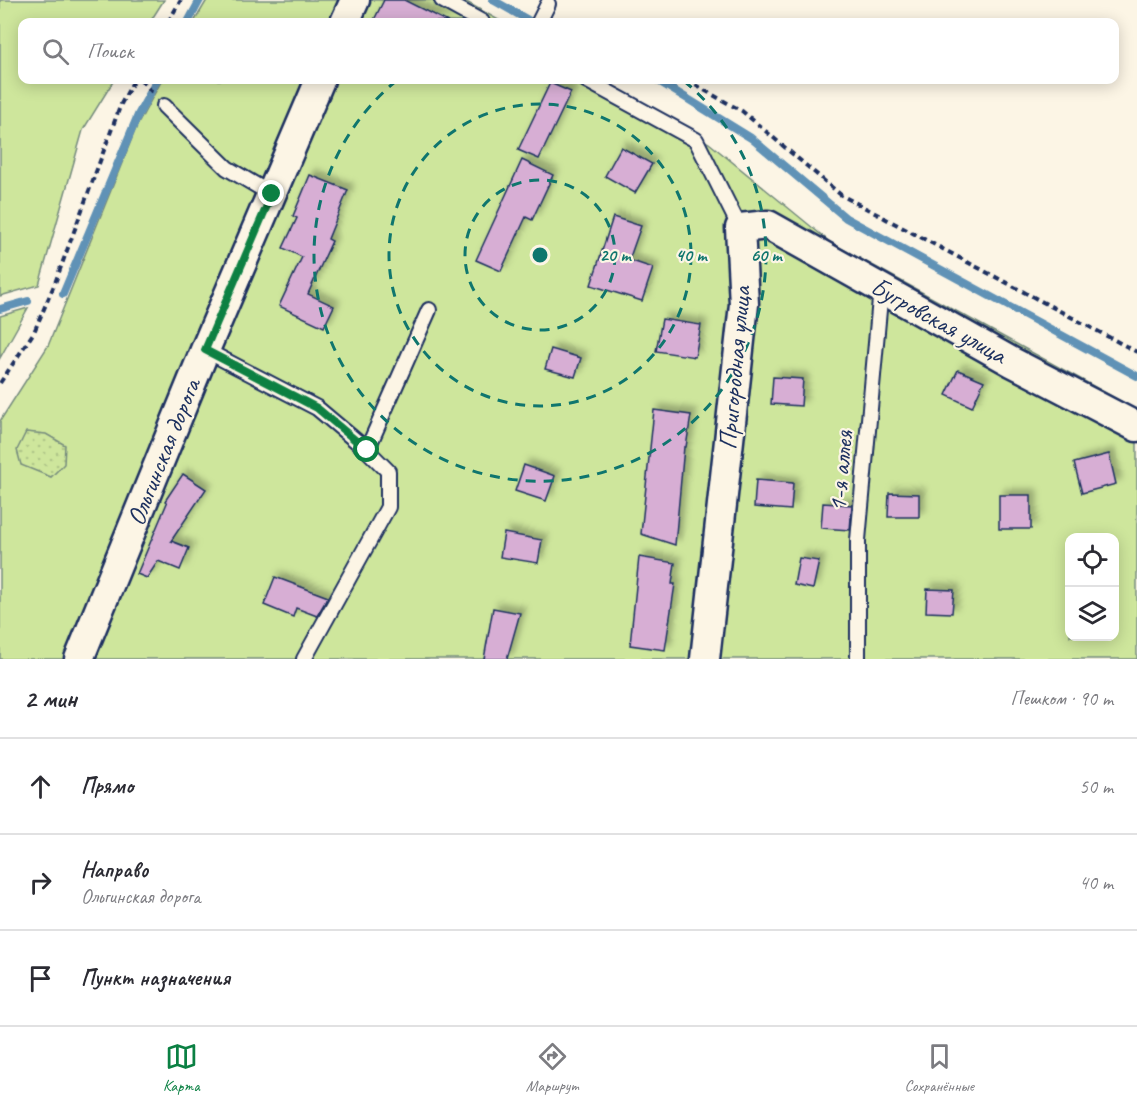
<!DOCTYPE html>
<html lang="ru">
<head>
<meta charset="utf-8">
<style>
  :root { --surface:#fff; --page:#f2f2f3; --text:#2b2b33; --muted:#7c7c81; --line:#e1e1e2; --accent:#0b8043 }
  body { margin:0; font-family:Caveat,sans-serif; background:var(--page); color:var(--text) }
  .controls { position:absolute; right:18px; bottom:18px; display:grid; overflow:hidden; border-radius:12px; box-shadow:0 3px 15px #0003 }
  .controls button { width:54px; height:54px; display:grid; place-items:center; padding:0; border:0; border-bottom:2px solid var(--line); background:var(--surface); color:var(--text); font:30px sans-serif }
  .stop { position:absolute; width:18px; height:18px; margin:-14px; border:4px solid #0b8043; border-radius:50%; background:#fff }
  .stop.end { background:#0b8043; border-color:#fff; box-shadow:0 2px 6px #0008 }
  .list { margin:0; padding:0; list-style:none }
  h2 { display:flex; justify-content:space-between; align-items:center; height:78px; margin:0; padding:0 24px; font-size:26px }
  h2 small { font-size:20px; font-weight:400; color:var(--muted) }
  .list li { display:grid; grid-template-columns:39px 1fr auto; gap:18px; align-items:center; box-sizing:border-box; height:96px; padding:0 24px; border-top:2px solid var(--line) }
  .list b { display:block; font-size:22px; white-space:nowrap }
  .list p { margin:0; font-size:20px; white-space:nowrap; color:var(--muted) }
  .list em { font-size:20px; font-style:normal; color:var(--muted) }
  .icon { flex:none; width:33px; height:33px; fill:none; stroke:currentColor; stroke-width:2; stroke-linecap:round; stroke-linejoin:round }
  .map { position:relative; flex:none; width:1137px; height:659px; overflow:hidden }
  .search { position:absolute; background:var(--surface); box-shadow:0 3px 15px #0003; left:18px; right:18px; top:18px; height:66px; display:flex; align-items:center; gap:15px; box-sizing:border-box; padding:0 21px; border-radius:12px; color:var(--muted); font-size:22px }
  .sheet { height:366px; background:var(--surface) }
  nav { display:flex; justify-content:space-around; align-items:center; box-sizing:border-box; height:84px; border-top:2px solid var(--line); background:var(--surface); font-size:16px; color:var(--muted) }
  nav a { display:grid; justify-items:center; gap:3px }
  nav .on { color:var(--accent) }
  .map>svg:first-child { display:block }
</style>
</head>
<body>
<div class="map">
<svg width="1137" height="659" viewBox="0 0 1137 659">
  <defs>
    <pattern id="park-dots" width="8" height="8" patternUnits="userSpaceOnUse" patternTransform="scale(1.5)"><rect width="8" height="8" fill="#cee69c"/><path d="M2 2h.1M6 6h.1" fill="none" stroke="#b0c689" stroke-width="1.8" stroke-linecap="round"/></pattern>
    <filter id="shadow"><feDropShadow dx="5.5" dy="-5.5" stdDeviation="3" flood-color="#0004"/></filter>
  </defs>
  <rect width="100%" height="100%" fill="#fcf5e5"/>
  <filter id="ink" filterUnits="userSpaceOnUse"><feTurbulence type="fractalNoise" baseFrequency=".0167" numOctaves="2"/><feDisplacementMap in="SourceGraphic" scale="12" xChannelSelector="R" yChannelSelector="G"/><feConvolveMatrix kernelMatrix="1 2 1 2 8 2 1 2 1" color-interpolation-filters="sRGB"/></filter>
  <g filter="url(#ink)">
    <g fill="#cee69c" stroke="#748a7d" stroke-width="1.5" fill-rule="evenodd">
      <polygon points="0,0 164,0 150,22 22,22 22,80 114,80 83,130 39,285 0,296"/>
      <polygon points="207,0 463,0 502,22 194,22"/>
      <path d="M162,80H600L709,143L830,242L1137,410V659H0V421L48,346L137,126ZM1070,538H1114V636H1070Z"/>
      <polygon points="28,308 0,358 0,316"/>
    </g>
    <polygon fill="url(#park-dots)" stroke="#748a7d" stroke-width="1.5" points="26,432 46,434 65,445 64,464 51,477 21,465 17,450"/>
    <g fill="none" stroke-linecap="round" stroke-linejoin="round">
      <g stroke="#6092b6" stroke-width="8">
        <polyline points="493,0 528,20"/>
        <polyline points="188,22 200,0"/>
        <polyline points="657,80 751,138 846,218 1137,376"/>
        <polyline points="63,294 138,115 157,80"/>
        <polyline points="0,309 28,301"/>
      </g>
    </g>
    <g fill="#d7aed4" stroke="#1b2f5e" stroke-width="1.5" filter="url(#shadow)">
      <polygon points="384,0 404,0 448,22 373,22"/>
      <polygon points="550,83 571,92 539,159 518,150"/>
      <polygon points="621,147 652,164 635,193 605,176"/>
      <polygon points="522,160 553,175 532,220 526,217 501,271 476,260"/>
      <polygon points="310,175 348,190 328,239 332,241 308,294 334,306 324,327 279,306 302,257 283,248 297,218 293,216"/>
      <polygon points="613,217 641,226 629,260 653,268 642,301 591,285"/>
      <polygon points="662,319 701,325 695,357 656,351"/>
      <polygon points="551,349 581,358 575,377 545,369"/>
      <polygon points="958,370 984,381 972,407 946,395"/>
      <polygon points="773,377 803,379 801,406 771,404"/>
      <polygon points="654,410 691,415 686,447 684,447 675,545 641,534"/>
      <polygon points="1109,454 1116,484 1082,493 1074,463"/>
      <polygon points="524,465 555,476 546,501 515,491"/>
      <polygon points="183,474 206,489 171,541 189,548 180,570 158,561 147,578 137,574 167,503 165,501"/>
      <polygon points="756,480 793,483 791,510 754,507"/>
      <polygon points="889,493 919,494 919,517 888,517"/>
      <rect x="999" y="495" width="32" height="34"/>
      <polygon points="823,503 852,505 850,530 821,528"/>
      <polygon points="504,533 542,540 538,563 500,557"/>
      <polygon points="639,557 675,563 672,584 675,584 665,650 630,645"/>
      <polygon points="799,558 819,561 813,589 794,585"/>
      <polygon points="275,577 328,597 317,616 296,608 293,617 264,605"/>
      <polygon points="927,589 954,590 952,613 926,612"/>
      <polygon points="493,608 520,613 507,659 484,659"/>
    </g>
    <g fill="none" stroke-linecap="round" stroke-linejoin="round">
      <defs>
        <g id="service">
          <polyline points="442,0 482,22"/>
          <polyline points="539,22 548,4"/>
          <polyline points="586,80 696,140 740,228"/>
          <polyline points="164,106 227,168 271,194"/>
          <polyline points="205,350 317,408 367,450 388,471 388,507 304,659"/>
          <polyline points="367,450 429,310"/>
          <polyline points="858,659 858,540 881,288"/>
        </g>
        <g id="minor">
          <polyline points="345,22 355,0"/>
          <polyline points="79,659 205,350 320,80"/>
          <polyline points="705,659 744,304 740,228 768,225 1012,362 1137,427"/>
        </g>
      </defs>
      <use href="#service" stroke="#1b2f5e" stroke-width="18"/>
      <use href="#minor" stroke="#1b2f5e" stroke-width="33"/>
      <g stroke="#1b2f5e" stroke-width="4" stroke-dasharray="6 4.5" stroke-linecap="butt">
        <polyline points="168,22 181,0"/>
        <polyline points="141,80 152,92"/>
        <polyline points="686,80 742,111 841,195 1137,352"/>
        <polyline points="0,383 34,332 55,283 121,104 134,80"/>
      </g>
      <use href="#service" stroke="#fcf5e5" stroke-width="14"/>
      <use href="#minor" stroke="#fcf5e5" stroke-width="28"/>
    </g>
  </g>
  <g fill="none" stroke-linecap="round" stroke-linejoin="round" filter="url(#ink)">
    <polyline stroke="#0b8043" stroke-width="8" points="272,194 205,350 317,408 367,450"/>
  </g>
  <g fill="none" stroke="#0f766e" stroke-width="3" stroke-dasharray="10 8">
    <circle cx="540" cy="255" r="75"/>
    <circle cx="540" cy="255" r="151"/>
    <path d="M684 81A226 226 0 1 1 396 81"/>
  </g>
  <g text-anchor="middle" stroke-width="4.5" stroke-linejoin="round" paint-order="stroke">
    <g font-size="26" fill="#1b2f5e" stroke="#fcf5e5">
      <text transform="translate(939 320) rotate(29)" y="9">Бугровская улица</text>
      <text transform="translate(734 368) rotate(-85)" y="9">Пригородная улица</text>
      <text transform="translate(163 452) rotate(-68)" y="9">Ольгинская дорога</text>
      <text transform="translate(840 471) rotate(-85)" y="9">1-я аллея</text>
    </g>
  </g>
  <circle cx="540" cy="255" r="9" fill="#0f766e" stroke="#fcf5e5" stroke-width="3"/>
  <g font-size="18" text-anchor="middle" font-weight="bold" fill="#0f766e" stroke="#fcf5e5" stroke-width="4.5" stroke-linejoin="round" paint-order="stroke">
    <text x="615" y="261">20 m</text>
    <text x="691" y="261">40 m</text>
    <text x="766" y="261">60 m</text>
  </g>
</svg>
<div class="controls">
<button><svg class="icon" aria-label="locate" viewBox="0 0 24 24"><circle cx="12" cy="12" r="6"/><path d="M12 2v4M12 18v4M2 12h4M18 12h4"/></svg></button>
<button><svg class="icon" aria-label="layers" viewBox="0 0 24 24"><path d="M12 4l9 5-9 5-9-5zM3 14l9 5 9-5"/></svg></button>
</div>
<div class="stop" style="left:367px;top:450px"></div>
<div class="stop end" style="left:272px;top:194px"></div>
<div class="search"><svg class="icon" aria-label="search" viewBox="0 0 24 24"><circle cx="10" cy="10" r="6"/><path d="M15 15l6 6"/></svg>Поиск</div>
</div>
<section class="sheet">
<h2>2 мин<small>Пешком · 90 m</small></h2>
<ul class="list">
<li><svg class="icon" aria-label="ahead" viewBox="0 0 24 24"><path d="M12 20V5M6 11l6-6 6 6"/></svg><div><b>Прямо</b></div><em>50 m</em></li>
<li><svg class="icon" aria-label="right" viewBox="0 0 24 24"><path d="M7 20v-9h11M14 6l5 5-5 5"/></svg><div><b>Направо</b><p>Ольгинская дорога</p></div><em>40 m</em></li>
<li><svg class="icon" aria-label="arrive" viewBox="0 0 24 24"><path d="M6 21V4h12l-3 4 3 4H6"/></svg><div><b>Пункт назначения</b></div></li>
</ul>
</section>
<nav>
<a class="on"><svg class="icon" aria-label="map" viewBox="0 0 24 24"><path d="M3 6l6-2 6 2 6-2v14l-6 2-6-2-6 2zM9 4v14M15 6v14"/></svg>Карта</a>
<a><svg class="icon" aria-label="directions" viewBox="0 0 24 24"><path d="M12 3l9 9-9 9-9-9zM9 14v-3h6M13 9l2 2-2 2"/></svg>Маршрут</a>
<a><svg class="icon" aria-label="saved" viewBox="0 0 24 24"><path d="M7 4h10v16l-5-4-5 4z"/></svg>Сохранённые</a>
</nav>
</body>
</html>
